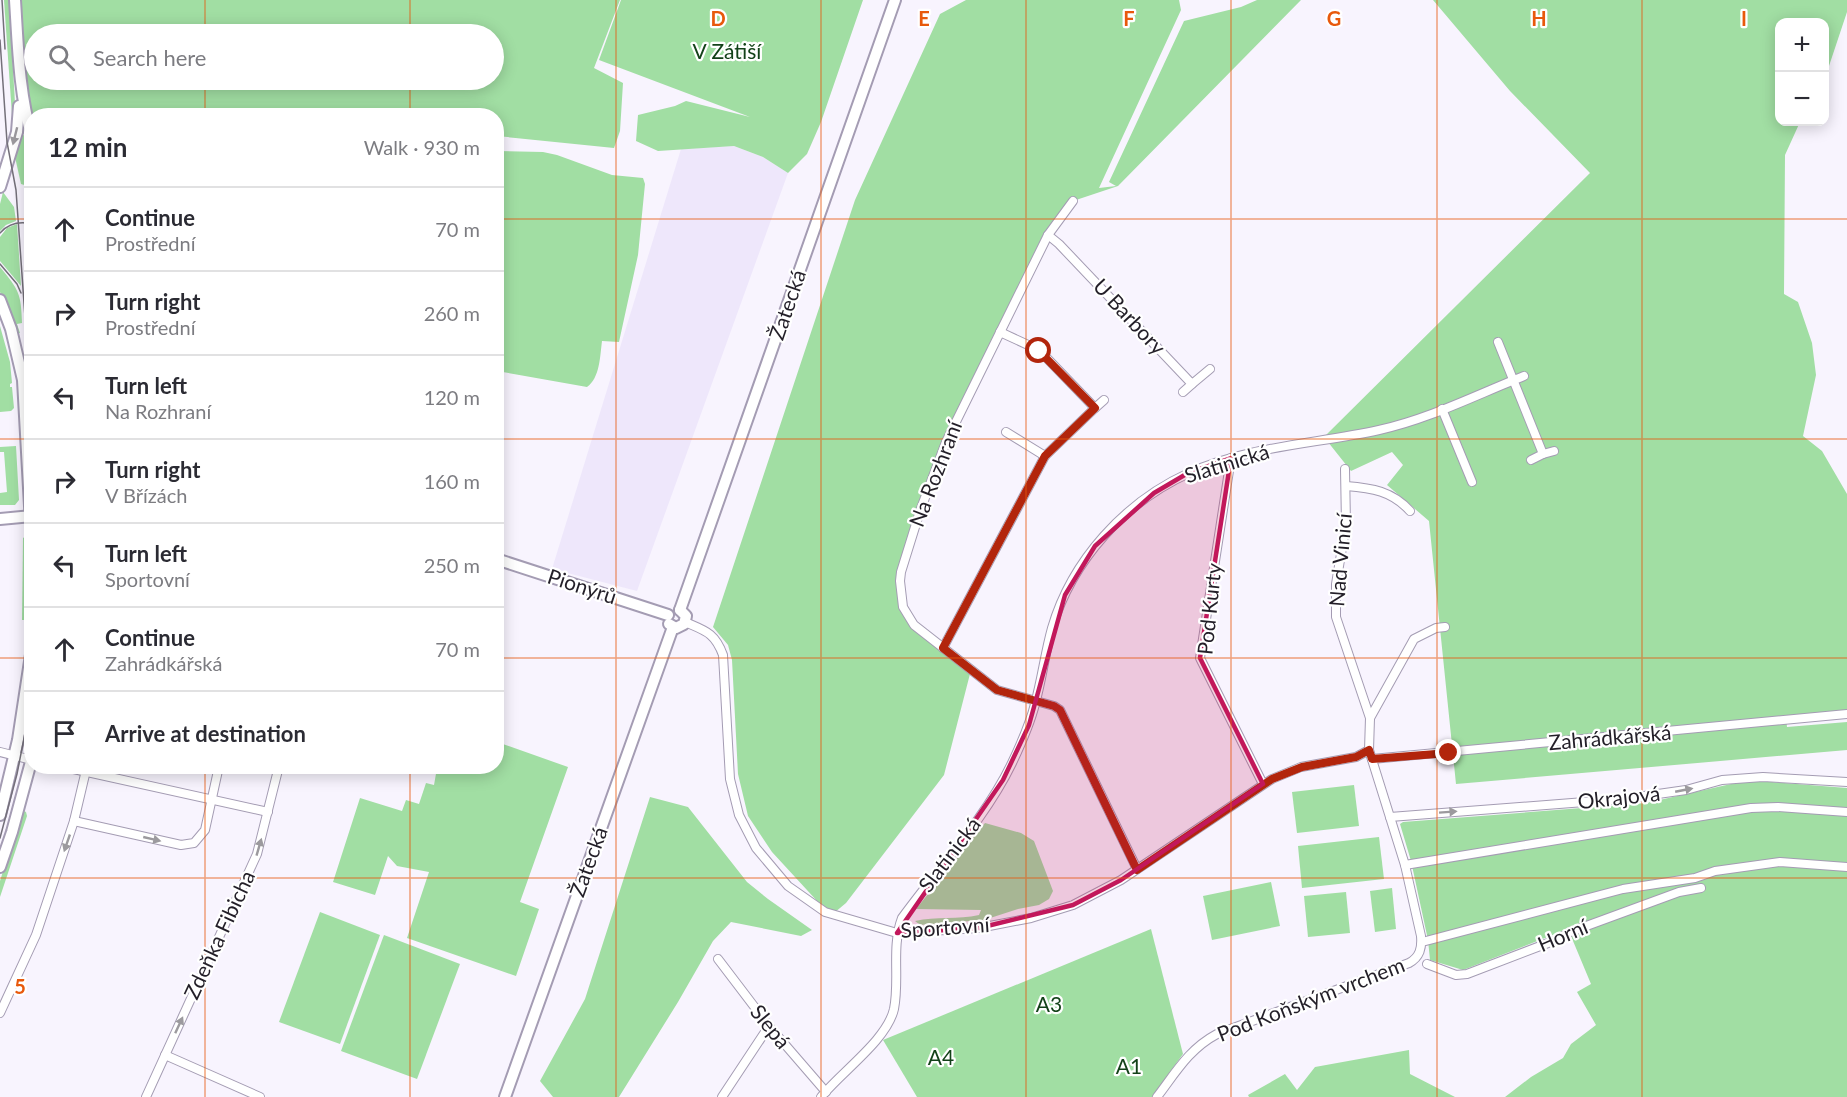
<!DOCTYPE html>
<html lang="en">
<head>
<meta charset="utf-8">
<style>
  :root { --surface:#fff; --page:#f2f2f3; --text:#2b2b33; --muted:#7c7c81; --line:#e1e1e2 }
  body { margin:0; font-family:Lato,sans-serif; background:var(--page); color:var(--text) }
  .controls { position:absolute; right:18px; top:18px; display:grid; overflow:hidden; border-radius:12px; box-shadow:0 3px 15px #0003 }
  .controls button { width:54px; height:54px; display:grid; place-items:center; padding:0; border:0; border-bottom:2px solid var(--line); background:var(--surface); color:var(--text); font:30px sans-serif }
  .stop { position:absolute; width:18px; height:18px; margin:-14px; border:4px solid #b2250c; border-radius:50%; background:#fff }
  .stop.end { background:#b2250c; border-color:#fff; box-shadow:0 2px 6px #0008 }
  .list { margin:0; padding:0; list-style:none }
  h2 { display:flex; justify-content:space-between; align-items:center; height:78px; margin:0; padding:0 24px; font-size:26px }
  h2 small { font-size:20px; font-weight:400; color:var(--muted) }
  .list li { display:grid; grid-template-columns:39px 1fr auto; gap:18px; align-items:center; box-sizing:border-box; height:84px; padding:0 24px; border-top:2px solid var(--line) }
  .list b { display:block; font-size:22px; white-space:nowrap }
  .list p { margin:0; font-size:20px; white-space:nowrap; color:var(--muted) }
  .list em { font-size:20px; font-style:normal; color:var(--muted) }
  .icon { flex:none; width:33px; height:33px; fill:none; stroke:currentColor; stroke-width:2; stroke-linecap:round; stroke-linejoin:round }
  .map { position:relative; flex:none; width:1847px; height:1097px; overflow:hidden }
  .search { position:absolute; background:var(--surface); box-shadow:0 3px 15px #0003; left:24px; top:24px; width:480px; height:66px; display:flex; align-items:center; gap:15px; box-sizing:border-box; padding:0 21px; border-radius:33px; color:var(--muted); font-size:22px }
  .panel { position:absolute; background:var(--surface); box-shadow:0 3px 15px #0003; left:24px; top:108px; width:480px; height:666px; border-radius:24px }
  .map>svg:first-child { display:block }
</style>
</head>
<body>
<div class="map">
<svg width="1847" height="1097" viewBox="0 0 1847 1097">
  <rect width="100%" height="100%" fill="#f8f4fe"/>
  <polygon fill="#eee7fb" points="734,146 763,157 788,173 637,591 552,569 681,149"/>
  <g fill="#a1dea3" fill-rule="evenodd">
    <polygon points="4,0 9,0 15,103 13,130"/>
    <path d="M21,0H620L594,68L623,83L620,131L614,148L497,136L496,116L32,115L26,84ZM34,34H494V80H34Z"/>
    <polygon points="621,0 863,0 821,122 807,154 788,173 763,157 734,146 658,151 636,141 638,115 675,106 686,101 750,117 599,60"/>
    <polygon points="966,0 1179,0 1181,10 1099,188 1116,186 1109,182 1184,21 1241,7 1257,0 1301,0 1118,186 1073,201 1048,235 946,442 901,572 903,604 917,628 971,670 944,775 846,903 834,913 818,902 772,852 748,816 738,774 732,660 728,645 713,627 855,200 940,14"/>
    <polygon points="1433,0 1847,0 1847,12 1825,78 1824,22 1780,22 1780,122 1800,122 1785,155 1784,294 1798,302 1812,343 1816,375 1803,436 1822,451 1847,494 1847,711 1786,717 1787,727 1847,722 1847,750 1456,784 1429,521 1387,485 1403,465 1392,452 1351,471 1324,437 1590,173 1510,91"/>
    <polygon points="23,135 28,137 31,151 31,187 21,184 15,157"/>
    <path d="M497,151L543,152L557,155L612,175L643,178L645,184L638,255L619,342L602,341C600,356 600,378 587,387L497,371Z"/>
    <polygon points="3,192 14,207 16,221 6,225 0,231 0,204"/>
    <polygon points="17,224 21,286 0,261 0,237 7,228"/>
    <path d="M0,267C19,290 21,293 22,323L17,324L20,333L16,334L0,292Z"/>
    <polygon points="0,326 10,362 12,383 10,384 10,387 12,387 14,408 11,411 0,412"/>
    <polygon points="16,446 19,500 15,505 0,505 0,493 7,492 4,452 0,452 0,447"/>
    <polygon points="28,535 29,569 28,620 22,620 23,538"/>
    <polygon points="497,742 568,767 520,902 539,909 516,976 407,938 429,872 397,866 388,856 375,895 333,882 360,798 402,811 406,800 419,804 426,783 434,785 437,768 435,767 496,766"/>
    <polygon points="1740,782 1772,782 1847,788 1847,1097 1505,1097 1531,1077 1563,1058 1571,1044 1596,1025 1577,992 1591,984 1568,929 1463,970 1430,960 1428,940 1411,861 1400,824 1403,822 1646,803"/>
    <polygon points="1354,785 1359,826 1297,833 1292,792"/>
    <polygon points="650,797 688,807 747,882 768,899 812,930 801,936 731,922 713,941 678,1002 619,1097 553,1097 540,1081 585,999"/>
    <polygon points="22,810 26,812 27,816 0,897 0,881"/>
    <path d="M985,823L1021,833L1034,841L1053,891L1049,899L1039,905L1018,909L984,920L920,925L915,921C936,916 958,920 979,915L981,910L916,909Z"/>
    <polygon points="1379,837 1384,879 1302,888 1298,846"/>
    <polygon points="1271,882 1280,926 1212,940 1203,896"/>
    <polygon points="1392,888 1396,929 1375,932 1370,891"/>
    <polygon points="1346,892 1350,933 1308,937 1304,896"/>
    <polygon points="320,912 380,935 340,1044 279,1022"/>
    <polygon points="1151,929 1183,1054 1152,1097 917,1097 883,1040"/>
    <polygon points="384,935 460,964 417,1079 341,1051"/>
    <polygon points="1409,1050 1410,1074 1455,1097 1249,1097 1248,1095 1285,1074 1297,1090 1315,1067"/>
  </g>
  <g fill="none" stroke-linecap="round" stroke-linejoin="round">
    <defs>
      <g id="street">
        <polyline points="1073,201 1048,235 946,442 920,511 901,572 900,581 903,607 914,625 997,690 1054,706 1060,710 1137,869"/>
        <polyline points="1048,235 1059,244 1192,384 1210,369"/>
        <polyline points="1498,342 1543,454 1531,460"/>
        <polyline points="1183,392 1192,384"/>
        <polyline points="1095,408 1104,400"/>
        <polyline points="1442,409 1472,482"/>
        <polyline points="1006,432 1045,456"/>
        <polyline points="1543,454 1554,451"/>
        <polyline points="1231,458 1200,658 1263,784"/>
        <polyline points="1345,469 1346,524 1336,584 1336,617 1370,718"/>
        <path d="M1346,486C1372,488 1392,491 1410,511"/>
        <path d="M685,622C706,631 715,633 723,655L730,779L739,815L756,848L788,886L825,912L897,933L979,928L1031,918L1073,905L1121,880L1272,779L1301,767L1356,757L1369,750"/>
        <polyline points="943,648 1045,456 1095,408 1039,350 1000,332"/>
        <polyline points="0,752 32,760"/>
        <polyline points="1372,759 1847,714"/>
        <polyline points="60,766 268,812"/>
        <polyline points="1390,817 1623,799 1686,790 1722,780 1763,777 1847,782"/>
        <polyline points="74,821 181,845 194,843 205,830 219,766"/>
        <polyline points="1405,865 1751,808 1778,807 1847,812"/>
        <polyline points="1422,942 1623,889 1695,878 1715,871 1780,862 1847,867"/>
        <polyline points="718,959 769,1026 826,1092"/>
        <polyline points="1427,964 1456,975 1467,974 1556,940 1570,932 1679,892 1701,888"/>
        <polyline points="0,1013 36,935 74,821 87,766"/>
        <polyline points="165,1055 260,1097"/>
        <polyline points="146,1097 257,854 279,766"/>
        <polyline points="722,1097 769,1026"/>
        <path d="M821,1097C841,1072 887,1040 894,1009C900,979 891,947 902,918C939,867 985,819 1012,763C1021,744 1030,724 1035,704C1042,679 1045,653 1052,628C1072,560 1125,502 1189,473C1248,446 1316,444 1379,430C1429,419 1476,395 1524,376"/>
        <path d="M1157,1097C1176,1072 1189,1049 1217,1034L1409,963C1420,957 1422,948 1421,936L1405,865L1369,750L1370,718L1414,639L1436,628L1445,627"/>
      </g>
      <g id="secondary">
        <path d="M15,0C18,47 19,93 32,138"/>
        <polyline points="0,187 17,132 19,106"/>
        <polyline points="0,300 11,329 23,380 32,542"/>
        <polyline points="0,519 32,516"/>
        <polyline points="496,559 668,615"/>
        <polyline points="680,610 895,0"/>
        <polyline points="669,624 676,628 684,624 686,616 680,610"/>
        <polyline points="0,815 18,740 32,648"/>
        <polyline points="0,867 12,832 32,758"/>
        <polyline points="505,1097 673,627"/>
      </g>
    </defs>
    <use href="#street" stroke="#a49cb3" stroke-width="10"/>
    <use href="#secondary" stroke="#a49cb3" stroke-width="14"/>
    <use href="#street" stroke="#fff" stroke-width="8"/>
    <use href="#secondary" stroke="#fff" stroke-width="10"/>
    <g stroke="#74707a" stroke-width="1.5">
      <polyline points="2,0 5,49"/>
      <polyline points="0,40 7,142 16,190 32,416"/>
      <path d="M0,233C9,223 19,221 32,224"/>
      <polyline points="0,264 17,284 21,293"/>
      <polyline points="0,838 17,774 32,697"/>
    </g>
  </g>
  <defs><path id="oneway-solid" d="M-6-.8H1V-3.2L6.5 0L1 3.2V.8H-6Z" transform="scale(1.5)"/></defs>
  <g fill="#9c9a9e">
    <use href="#oneway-solid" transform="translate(15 136) rotate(104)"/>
    <use href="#oneway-solid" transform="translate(1684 790) rotate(-11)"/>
    <use href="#oneway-solid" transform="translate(1448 812) rotate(-4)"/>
    <use href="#oneway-solid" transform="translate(152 839) rotate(13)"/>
    <use href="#oneway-solid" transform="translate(67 843) rotate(109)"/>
    <use href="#oneway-solid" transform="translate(259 847) rotate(-74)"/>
    <use href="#oneway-solid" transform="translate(179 1025) rotate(-65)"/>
  </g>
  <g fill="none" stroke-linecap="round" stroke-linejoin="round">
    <polyline stroke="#b2250c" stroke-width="8" points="1039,351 1095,408 1045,456 943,648 997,690 1054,706 1060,710 1137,870 1272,779 1302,767 1356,757 1369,750 1372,759 1449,753"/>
  </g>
  <path fill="#c2185b" fill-opacity="0.2" stroke="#c2185b" stroke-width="4.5" stroke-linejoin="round" d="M1231,458L1200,658L1263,784L1121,880L1073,905L979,928L897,933L1003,780L1029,725L1065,595L1095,546L1154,493L1188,473Z"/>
  <path fill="none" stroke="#e8590c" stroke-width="1.5" stroke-opacity="0.55" d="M205,0V34M410,0V34M616,0V1097M821,0V1097M1026,0V1097M1231,0V1097M1437,0V1097M1642,0V1097M205,80V116M410,80V116M0,219H32M496,219H1847M0,439H32M496,439H1847M0,658H32M496,658H1847M205,766V1097M410,766V1097M0,878H1847"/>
  <g text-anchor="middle" stroke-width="4.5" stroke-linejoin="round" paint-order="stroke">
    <g font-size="21" fill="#134219" stroke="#fff">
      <text x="727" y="59">V Zátiší</text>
      <text x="1049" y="1012">A3</text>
      <text x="941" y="1065">A4</text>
      <text x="1129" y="1074">A1</text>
    </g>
    <g font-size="21" fill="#231f28" stroke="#fff">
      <text transform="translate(788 305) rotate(-71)" y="7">Žatecká</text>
      <text transform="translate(1129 317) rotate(47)" y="7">U Barbory</text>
      <text transform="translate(1227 464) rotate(-17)" y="7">Slatinická</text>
      <text transform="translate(936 474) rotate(-69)" y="7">Na Rozhraní</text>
      <text transform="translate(1341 560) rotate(-85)" y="7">Nad Vinicí</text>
      <text transform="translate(582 587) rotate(18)" y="7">Pionýrů</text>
      <text transform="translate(1210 609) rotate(-84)" y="7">Pod Kurty</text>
      <text transform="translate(1610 738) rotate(-5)" y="7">Zahrádkářská</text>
      <text transform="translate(1619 798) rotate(-6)" y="7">Okrajová</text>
      <text transform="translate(950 855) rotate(-53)" y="7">Slatinická</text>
      <text transform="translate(589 862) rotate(-70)" y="7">Žatecká</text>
      <text transform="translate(945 928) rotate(-4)" y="7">Sportovní</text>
      <text transform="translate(220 935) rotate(-65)" y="7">Zdeňka Fibicha</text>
      <text transform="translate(1563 936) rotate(-23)" y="7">Horní</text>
      <text transform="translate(1311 1000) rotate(-21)" y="7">Pod Koňským vrchem</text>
      <text transform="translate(770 1027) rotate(51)" y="7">Slepá</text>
    </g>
  </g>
  <g font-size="20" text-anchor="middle" font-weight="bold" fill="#e8590c" stroke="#fff" stroke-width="4.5" stroke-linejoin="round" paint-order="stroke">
    <text x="718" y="26">D</text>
    <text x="924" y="26">E</text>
    <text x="1129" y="26">F</text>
    <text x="1334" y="26">G</text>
    <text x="1539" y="26">H</text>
    <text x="1744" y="26">I</text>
    <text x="20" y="994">5</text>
  </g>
</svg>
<div class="controls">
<button>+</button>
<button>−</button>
</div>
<div class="stop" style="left:1039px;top:351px"></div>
<div class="stop end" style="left:1449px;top:753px"></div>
<div class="search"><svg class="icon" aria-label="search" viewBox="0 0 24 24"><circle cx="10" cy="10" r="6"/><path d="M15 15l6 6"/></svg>Search here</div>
<section class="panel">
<h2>12 min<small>Walk · 930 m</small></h2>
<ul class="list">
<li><svg class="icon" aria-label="ahead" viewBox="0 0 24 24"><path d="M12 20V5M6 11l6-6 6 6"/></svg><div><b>Continue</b><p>Prostřední</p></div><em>70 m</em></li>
<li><svg class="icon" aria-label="right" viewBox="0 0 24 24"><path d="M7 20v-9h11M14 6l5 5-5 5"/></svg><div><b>Turn right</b><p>Prostřední</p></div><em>260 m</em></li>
<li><svg class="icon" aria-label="left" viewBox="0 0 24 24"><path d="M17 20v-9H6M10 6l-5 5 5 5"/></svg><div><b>Turn left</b><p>Na Rozhraní</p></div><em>120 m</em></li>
<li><svg class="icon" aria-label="right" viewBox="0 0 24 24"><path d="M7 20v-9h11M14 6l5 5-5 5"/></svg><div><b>Turn right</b><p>V Břízách</p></div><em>160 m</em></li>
<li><svg class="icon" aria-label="left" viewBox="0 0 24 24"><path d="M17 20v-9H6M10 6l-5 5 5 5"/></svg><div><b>Turn left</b><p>Sportovní</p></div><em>250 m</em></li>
<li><svg class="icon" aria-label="ahead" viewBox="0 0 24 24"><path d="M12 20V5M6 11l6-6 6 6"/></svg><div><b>Continue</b><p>Zahrádkářská</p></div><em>70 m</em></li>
<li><svg class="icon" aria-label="arrive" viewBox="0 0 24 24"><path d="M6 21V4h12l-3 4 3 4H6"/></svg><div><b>Arrive at destination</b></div></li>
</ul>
</section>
</div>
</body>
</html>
